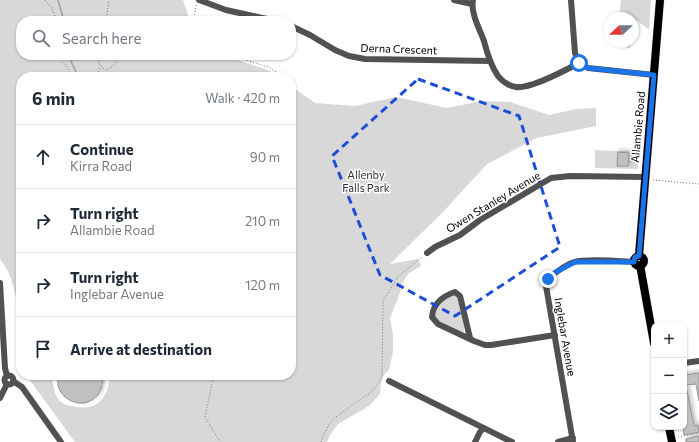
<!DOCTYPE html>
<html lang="en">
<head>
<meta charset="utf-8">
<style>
  :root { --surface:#fff; --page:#f6f6f7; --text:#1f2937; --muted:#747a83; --line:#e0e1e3 }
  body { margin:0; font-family:Commissioner,sans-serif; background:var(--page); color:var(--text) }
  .controls { position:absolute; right:12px; bottom:12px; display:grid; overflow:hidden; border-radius:8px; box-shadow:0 1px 3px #0004 }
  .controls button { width:36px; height:36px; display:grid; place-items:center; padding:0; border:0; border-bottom:1px solid var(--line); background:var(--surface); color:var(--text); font:20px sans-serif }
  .compass { position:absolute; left:603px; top:12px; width:36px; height:36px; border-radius:50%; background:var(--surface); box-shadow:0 1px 3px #0004; rotate:248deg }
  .stop { position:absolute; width:12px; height:12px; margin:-9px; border:3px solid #1a73e8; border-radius:50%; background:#fff }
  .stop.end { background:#1a73e8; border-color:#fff; box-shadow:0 1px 4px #0008 }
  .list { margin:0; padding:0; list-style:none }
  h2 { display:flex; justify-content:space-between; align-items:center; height:52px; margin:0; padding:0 16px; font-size:17px }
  h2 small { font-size:13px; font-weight:400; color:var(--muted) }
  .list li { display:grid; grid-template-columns:26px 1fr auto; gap:12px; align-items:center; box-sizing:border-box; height:64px; padding:0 16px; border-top:1px solid var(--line) }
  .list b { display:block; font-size:15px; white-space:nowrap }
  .list p { margin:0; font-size:13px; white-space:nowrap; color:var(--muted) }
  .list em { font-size:13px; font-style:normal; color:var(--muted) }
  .icon { flex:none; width:22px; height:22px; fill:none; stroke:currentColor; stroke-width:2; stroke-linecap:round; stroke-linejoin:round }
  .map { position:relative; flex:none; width:699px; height:442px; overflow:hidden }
  .search { position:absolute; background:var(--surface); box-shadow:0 1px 3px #0004; left:16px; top:16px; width:280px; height:44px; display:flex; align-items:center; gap:10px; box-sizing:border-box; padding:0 14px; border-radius:16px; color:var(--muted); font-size:15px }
  .panel { position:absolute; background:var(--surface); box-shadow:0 1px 3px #0004; left:16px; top:72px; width:280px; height:308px; border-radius:16px }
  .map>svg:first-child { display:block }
</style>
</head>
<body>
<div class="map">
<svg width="699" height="442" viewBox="0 0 699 442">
  <defs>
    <filter id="shadow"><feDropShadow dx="2" dy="-2" stdDeviation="2" flood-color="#0004"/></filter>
  </defs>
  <rect width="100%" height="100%" fill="#fff"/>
  <g fill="#d8d8d8">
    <path d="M0,0H183L190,21H21V55H222L268,70L278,77H21V353C18,323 20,283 0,259Z"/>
    <path d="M621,0H651L649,30C645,26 641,24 637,20L633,21V18H622L619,16Z"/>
    <path d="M291,86L315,103L355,106L396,97L447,108L482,101L510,102L549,115L576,109L596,108V126L537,138L487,164L444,211L390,264L418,259L421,266L409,273L401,285L400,293L390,318L393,335V352L389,370L383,376L381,383L380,394L369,406L338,424L330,435L327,442H75L26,375H51C53,382 54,393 58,399C62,404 66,405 72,406C97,412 108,399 110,375H291Z"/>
    <polygon points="595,150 639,152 638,169 595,168"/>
    <path d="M455,295L458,298L464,327V332L463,333L437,320L435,317C437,305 444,299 455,295Z"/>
  </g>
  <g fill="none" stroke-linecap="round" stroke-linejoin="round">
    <g stroke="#9f9f9f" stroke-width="1.5">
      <polyline points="58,0 64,21"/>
      <polyline points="68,55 77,74 80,77"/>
    </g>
  </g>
  <g fill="#c0c0c0" stroke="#959595" filter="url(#shadow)">
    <polygon points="619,42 630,42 629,47 619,46"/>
    <polygon points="618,152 629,153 628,166 617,166"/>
    <polygon points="699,373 699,401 696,384 686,385 694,426 698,425 699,432 684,435 683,427 684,427 684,375"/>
    <polygon points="58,375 102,375 103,381 101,389 98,395 92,400 85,403 78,403 71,401 65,397 60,391 58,385"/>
    <polygon points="699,436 699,442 686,442 686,439"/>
  </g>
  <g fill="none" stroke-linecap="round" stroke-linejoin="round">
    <defs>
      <g id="major">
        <polyline points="639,255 660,0"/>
        <circle cx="639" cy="261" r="5"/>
        <polyline points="640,265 654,343"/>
        <polyline points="669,427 672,442"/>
      </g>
    </defs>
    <use href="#major" stroke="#dbdbdb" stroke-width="9"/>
    <g stroke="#737373" stroke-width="1" stroke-dasharray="1 2" stroke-linecap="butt">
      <polyline points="45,0 52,8 57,21"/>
      <polyline points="106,21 109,0"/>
      <polyline points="153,21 168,17 193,19 195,13 196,5"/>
      <path d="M57,55L58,58C64,62 70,69 70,77"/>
      <path d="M98,55C98,62 99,66 106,70L112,67L121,55"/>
      <polyline points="230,55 268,67 285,77"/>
      <polyline points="95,77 101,67"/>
      <polyline points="273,77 277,73"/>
      <polyline points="291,80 296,83"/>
      <polyline points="653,180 699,184"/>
      <polyline points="214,375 205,417 220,442"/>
      <polyline points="678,437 699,433"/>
      <polyline points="321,442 327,428 333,419 371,392 382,378 383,301 398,277 422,257"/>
    </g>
    <g stroke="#515151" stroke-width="6">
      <polyline points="199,0 226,10 276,21"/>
      <polyline points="454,0 472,4"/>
      <path d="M473,0C470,12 480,30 484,41C487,53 491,66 498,76C502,81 509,86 516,87C530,89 566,70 579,63"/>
      <polyline points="571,0 575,53 579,63 588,68 654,75"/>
      <polyline points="291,26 310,35 335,50 349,56 365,59 490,61"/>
      <polyline points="427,253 435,247 460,235 480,220 551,178 570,176 645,177"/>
      <polyline points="0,283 5,368 7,376"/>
      <path d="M470,338L460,296L455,292C443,296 433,304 432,317L438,324L474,341L485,345H491L555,335"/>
      <polyline points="684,363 699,361"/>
      <circle cx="9" cy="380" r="4.5"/>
      <polyline points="13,381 22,387 61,442"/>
      <polyline points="389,381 512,442"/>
      <polyline points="0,398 7,384"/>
      <polyline points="475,442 480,432 483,429"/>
      <polyline points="558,442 573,438"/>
      <path d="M573,442L546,286L548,279C555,273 564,265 574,262C588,258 618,261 634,262"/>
    </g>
    <use href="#major" stroke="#000" stroke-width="8"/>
  </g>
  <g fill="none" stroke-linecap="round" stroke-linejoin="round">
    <polyline stroke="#1a73e8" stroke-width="5" points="548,279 556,272 575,262 634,262 635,257 639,256 654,75 588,68 579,63"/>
  </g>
  <path fill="none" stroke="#1d4ed8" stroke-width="3" stroke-dasharray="8 5" stroke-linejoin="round" d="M418,79L519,116L560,247L455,316L380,275L332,156Z"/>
  <g text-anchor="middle" stroke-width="3" stroke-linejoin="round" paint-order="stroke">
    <g font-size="11" fill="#000" stroke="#fff">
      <text transform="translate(399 49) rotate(2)" y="4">Derna Crescent</text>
      <text transform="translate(638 127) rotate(-85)" y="4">Allambie Road</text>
      <text transform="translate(493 202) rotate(-31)" y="4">Owen Stanley Avenue</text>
      <text transform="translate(565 337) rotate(80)" y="4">Inglebar Avenue</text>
    </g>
    <g font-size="11" fill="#2f2f2f" stroke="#fff">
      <text x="366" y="179">Allenby<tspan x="366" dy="13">Falls Park</tspan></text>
    </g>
  </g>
</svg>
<div class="controls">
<button>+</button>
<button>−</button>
<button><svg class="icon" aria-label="layers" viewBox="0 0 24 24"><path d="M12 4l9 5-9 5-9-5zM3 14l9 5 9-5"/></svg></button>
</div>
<svg class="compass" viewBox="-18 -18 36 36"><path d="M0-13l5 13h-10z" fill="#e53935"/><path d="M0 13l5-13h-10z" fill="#747a83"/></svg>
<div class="stop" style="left:579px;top:63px"></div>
<div class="stop end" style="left:548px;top:279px"></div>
<div class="search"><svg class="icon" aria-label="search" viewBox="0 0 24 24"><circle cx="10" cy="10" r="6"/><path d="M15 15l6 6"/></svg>Search here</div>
<section class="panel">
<h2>6 min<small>Walk · 420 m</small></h2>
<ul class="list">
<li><svg class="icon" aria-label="ahead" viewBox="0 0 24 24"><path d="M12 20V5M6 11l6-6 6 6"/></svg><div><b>Continue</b><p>Kirra Road</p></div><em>90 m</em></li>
<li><svg class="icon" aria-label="right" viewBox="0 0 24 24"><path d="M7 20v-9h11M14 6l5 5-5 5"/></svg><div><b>Turn right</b><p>Allambie Road</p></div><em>210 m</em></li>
<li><svg class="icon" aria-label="right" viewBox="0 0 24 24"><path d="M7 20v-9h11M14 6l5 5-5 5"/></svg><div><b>Turn right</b><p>Inglebar Avenue</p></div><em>120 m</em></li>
<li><svg class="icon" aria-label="arrive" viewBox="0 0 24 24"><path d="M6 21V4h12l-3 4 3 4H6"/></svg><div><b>Arrive at destination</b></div></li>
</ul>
</section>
</div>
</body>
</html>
